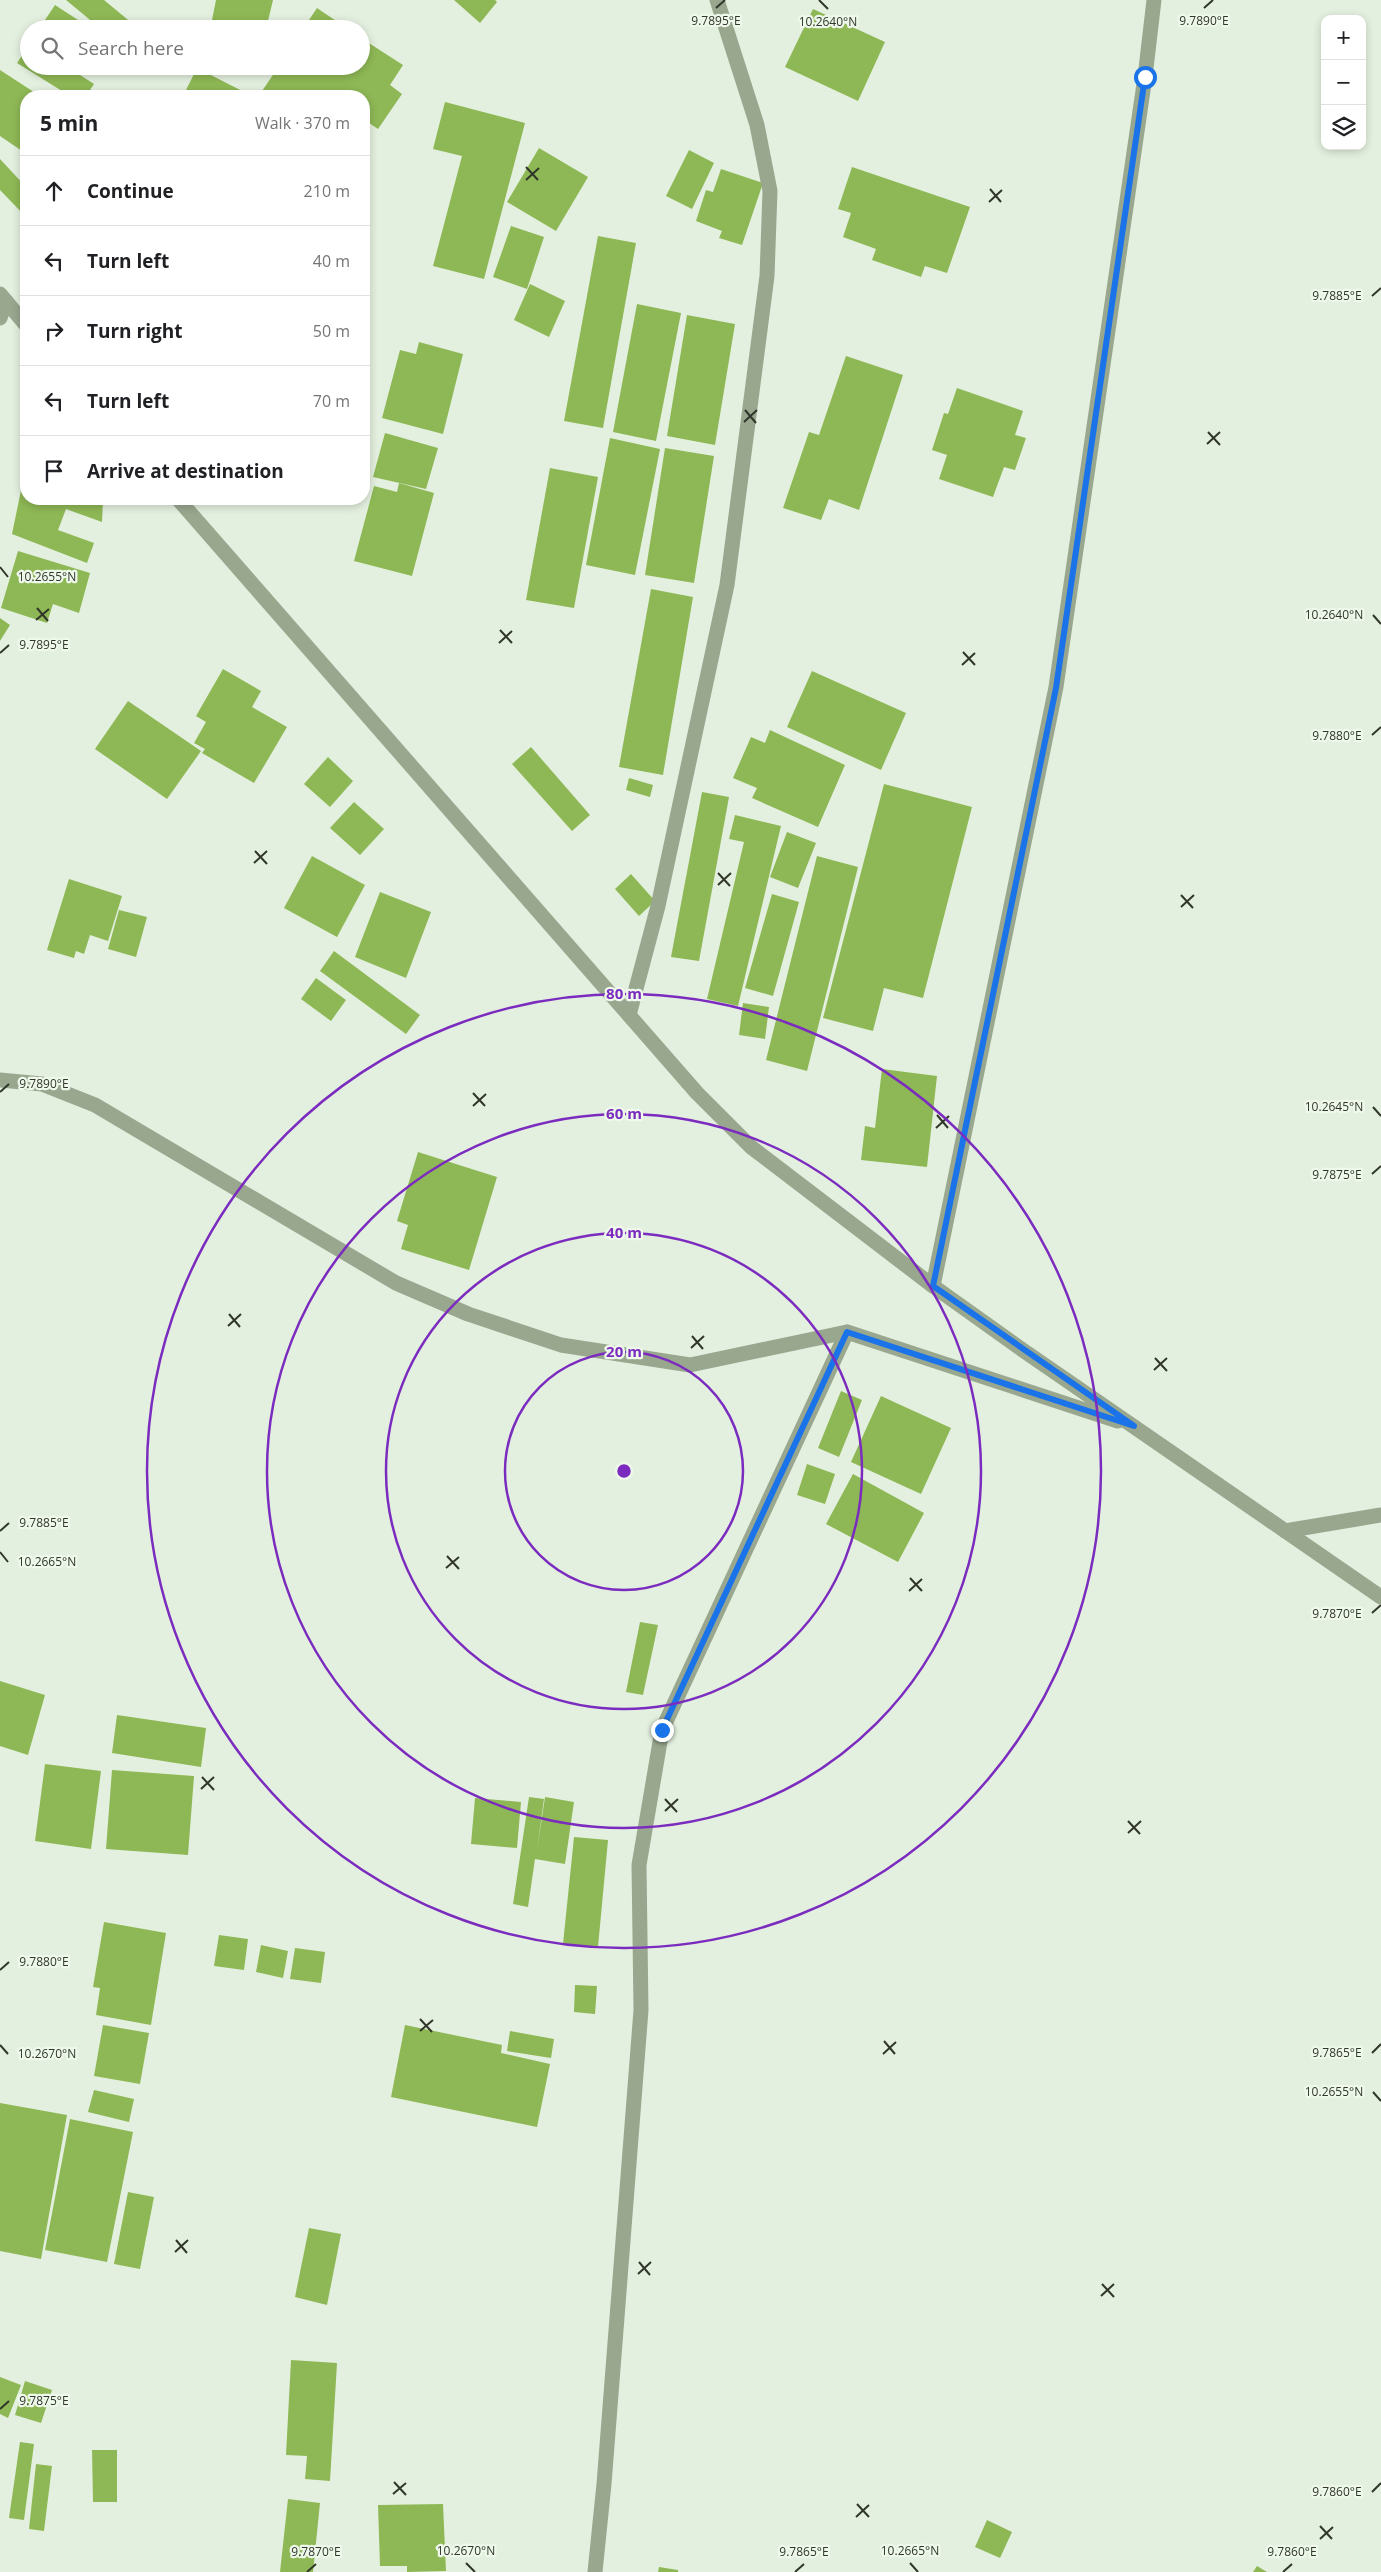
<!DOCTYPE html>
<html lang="en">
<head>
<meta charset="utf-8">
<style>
  :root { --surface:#fff; --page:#f2f2f2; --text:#202124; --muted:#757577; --line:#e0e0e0 }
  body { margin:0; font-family:"Open Sans",sans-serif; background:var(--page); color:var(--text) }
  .controls { position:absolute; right:15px; top:15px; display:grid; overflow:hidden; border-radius:10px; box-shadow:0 2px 8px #0003 }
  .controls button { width:45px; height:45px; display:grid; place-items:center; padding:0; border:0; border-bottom:1px solid var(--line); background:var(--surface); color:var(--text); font:25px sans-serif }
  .stop { position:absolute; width:15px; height:15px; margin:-11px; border:4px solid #1a73e8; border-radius:50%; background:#fff }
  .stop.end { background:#1a73e8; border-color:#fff; box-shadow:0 1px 5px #0008 }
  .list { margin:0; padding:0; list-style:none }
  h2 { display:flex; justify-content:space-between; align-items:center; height:65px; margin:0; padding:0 20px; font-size:21px }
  h2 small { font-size:16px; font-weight:400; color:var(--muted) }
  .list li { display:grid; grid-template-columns:32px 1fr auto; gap:15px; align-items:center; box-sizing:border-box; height:70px; padding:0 20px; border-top:1px solid var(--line) }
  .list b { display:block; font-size:19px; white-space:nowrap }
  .list em { font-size:16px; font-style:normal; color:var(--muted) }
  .icon { flex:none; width:28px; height:28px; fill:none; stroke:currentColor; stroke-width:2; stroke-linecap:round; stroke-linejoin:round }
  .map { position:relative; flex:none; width:1381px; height:2572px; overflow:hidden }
  .search { position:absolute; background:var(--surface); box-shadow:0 2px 8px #0003; left:20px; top:20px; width:350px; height:55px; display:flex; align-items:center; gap:12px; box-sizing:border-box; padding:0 18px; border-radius:28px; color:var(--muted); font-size:19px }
  .panel { position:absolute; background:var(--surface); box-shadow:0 2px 8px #0003; left:20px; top:90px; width:350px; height:415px; border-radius:20px }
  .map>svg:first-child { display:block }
</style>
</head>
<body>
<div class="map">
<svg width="1381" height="2572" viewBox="0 0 1381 2572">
  <rect width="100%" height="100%" fill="#e4f0df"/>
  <g fill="#8eb855">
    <polygon points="66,0 104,0 139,29 101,29"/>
    <polygon points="216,0 273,0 266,29 220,29 211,25"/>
    <polygon points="454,0 495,0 497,2 480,23"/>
    <polygon points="55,5 92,29 39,29"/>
    <polygon points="317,8 348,29 303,29"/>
    <polygon points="813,9 885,42 858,101 785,67"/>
    <polygon points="361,38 403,65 390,85 402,94 378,129 366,121 364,124 364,96 270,96 262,91 279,66 361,66"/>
    <polygon points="29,45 29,66 82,66 77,73 94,84 86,96 70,96 17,63"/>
    <polygon points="219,66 258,66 256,75"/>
    <polygon points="197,68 252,96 183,96"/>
    <polygon points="0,70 40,96 26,96 26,145 22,151 0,136"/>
    <polygon points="445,102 525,123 484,279 433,266 462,156 433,149"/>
    <polygon points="539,148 588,177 556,231 507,202"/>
    <polygon points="689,150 714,163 692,209 666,196"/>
    <polygon points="0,159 26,187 26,217 0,190"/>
    <polygon points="852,167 970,207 947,273 925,266 921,277 872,260 876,249 843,237 851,213 838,209"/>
    <polygon points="721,169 763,183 742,245 719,238 722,231 696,221 706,190 713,192"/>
    <polygon points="511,226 544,237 527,289 493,277"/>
    <polygon points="598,236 636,243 603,428 564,421"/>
    <polygon points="530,284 565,301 549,337 514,320"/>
    <polygon points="637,304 681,313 656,441 613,432"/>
    <polygon points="687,315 735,324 715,445 667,436"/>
    <polygon points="419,342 463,354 443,434 382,418 400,350 416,354"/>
    <polygon points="846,356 903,375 859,510 829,499 821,520 783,508 809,432 819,435"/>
    <polygon points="957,388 1023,411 1015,435 1026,438 1015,470 1004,467 993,497 939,479 947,455 932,450 944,413 948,414"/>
    <polygon points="385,433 438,448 426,489 373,477"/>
    <polygon points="610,438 660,449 635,575 586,565"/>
    <polygon points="665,448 714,456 694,583 645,575"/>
    <polygon points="550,468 598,477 574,608 526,600"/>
    <polygon points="25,471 26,499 103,499 102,522 66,509 58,530 94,543 87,563 12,534"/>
    <polygon points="399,483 434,493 412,576 354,561 374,486 397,492"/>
    <polygon points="18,551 90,573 79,613 53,604 47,623 1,608"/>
    <polygon points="651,589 693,597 663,775 619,767"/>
    <polygon points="0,618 10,625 0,641"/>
    <polygon points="223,669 261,691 252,707 287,727 254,783 202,753 205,749 194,743 206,722 196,716"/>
    <polygon points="812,671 906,713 881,770 787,727"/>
    <polygon points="128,701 201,751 167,799 95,749"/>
    <polygon points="770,730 845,765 818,827 752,798 757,788 733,778 751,737 765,743"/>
    <polygon points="531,747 590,815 572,831 512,764"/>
    <polygon points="328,757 353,781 330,807 304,784"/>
    <polygon points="629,778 653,785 650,797 626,790"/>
    <polygon points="884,784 972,807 923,998 884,988 873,1031 823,1018"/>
    <polygon points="702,792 729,797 699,961 671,957"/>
    <polygon points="354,802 384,829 360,855 330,828"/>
    <polygon points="735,815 781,826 738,1006 707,999 744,842 729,839"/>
    <polygon points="787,832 816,843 798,888 770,877"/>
    <polygon points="312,856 365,885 337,937 284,908"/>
    <polygon points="817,856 858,867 807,1071 766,1060"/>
    <polygon points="631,874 655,901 639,916 615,889"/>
    <polygon points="69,879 122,896 108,941 90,935 84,954 76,951 74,958 47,950"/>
    <polygon points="380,892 431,912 406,978 355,957"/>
    <polygon points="772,894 799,902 773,996 745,988"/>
    <polygon points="119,910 147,917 136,957 108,949"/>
    <polygon points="334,951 420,1015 406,1034 320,971"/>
    <polygon points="316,978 346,1000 331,1021 301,999"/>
    <polygon points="743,1003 769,1007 765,1039 739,1035"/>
    <polygon points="882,1069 937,1076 927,1167 861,1160 865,1126 875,1128"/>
    <polygon points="418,1152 497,1177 469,1270 401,1249 408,1225 397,1221"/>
    <polygon points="841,1391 862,1400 839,1457 818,1448"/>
    <polygon points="881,1396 951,1428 921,1494 851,1462"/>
    <polygon points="807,1464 835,1474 825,1504 797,1495"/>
    <polygon points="853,1474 924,1513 898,1562 826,1524"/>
    <polygon points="640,1622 658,1625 643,1695 626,1692"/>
    <polygon points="0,1681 45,1695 28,1755 0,1746"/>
    <polygon points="117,1715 206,1728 201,1767 112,1753"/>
    <polygon points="45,1764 101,1771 91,1849 35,1841"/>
    <polygon points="112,1770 194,1776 188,1855 106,1849"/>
    <polygon points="529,1797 544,1799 537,1850 545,1797 574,1802 565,1864 535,1859 528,1907 513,1904"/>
    <polygon points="475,1798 521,1802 517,1848 471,1844"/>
    <polygon points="574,1837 608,1840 598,1947 563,1944"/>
    <polygon points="104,1922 166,1933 151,2025 96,2015 100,1988 93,1987"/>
    <polygon points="219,1935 248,1939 244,1970 214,1966"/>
    <polygon points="261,1945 288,1951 283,1978 256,1972"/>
    <polygon points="295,1948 325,1952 321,1983 290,1979"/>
    <polygon points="575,1985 597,1986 595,2014 574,2012"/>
    <polygon points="103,2025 149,2033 140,2084 94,2076"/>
    <polygon points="405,2025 502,2045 501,2053 550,2064 537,2127 391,2097"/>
    <polygon points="510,2031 554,2039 551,2058 507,2051"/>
    <polygon points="94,2090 134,2099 129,2122 88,2112"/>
    <polygon points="0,2103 67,2115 41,2259 0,2251"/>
    <polygon points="70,2119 133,2132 107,2262 45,2250"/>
    <polygon points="128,2192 154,2197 140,2269 114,2264"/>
    <polygon points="309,2228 341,2234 327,2305 295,2297"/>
    <polygon points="291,2360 337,2363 330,2481 305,2479 307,2456 286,2455"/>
    <polygon points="0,2377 21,2385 8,2418 0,2414"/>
    <polygon points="25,2381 52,2390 41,2423 15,2415"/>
    <polygon points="20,2442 34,2444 24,2520 9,2518"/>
    <polygon points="92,2450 117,2450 117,2502 93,2502"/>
    <polygon points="36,2464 52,2466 44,2531 29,2529"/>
    <polygon points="288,2499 320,2503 313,2572 280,2572"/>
    <polygon points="443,2504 446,2571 407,2572 407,2566 380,2566 378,2505"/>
    <polygon points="987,2520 1012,2532 1000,2558 975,2547"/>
    <polygon points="1257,2566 1267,2572 1253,2572"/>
    <polygon points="659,2567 678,2570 678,2572 658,2572"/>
  </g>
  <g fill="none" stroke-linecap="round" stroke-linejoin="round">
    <g stroke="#99a78f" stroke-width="15">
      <polyline points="0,294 26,325"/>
      <polyline points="0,318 6,301"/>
      <polyline points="178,499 697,1093 751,1147 933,1286 1017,1346 1381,1597"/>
      <polyline points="629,1015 658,906 727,585 767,276 770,191 757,125 717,0"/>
      <polyline points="0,1080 42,1084 95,1105 396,1283 468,1314 561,1345 690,1365 847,1332 1118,1421"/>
      <polyline points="933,1286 1056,687 1145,77 1154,0"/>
      <polyline points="1285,1531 1381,1515"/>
      <polyline points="595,2572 604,2484 641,2010 639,1865 662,1730 847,1332"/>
    </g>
  </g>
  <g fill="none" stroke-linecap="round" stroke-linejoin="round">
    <polyline stroke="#1a73e8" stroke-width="6" points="662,1730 847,1332 1134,1426 933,1286 1056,688 1145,77"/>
  </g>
  <path fill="none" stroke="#30362a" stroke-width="2" d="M819,0L828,9M716,8L725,0M1204,8L1213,0M526,167L538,180M526,180L539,168M990,189L1001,202M989,202L1002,190M1372,296L1381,288M745,410L756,423M744,422L757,410M1208,432L1220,445M1207,444L1220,432M0,567L8,577M37,608L48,621M1373,615L1381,624M36,620L49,609M500,630L512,643M499,643L512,631M963,652L975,665M0,653L9,645M962,665L975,653M1372,735L1381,727M255,851L267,864M254,863L267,851M718,873L730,886M718,885L731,873M1181,895L1193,908M1181,907L1194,895M0,1092L9,1084M473,1093L485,1106M473,1106L486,1094M1373,1107L1381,1116M937,1115L948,1128M936,1128L949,1116M1372,1174L1381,1166M229,1314L240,1327M228,1326L241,1314M692,1336L703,1349M691,1348L704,1336M1155,1358L1167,1371M1154,1370L1167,1358M0,1531L9,1523M0,1552L8,1562M447,1556L459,1569M446,1568L459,1557M910,1578L922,1591M909,1591L922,1579M1372,1613L1381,1605M202,1777L214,1790M201,1789L214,1777M665,1799L677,1812M665,1811L678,1799M1128,1821L1140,1834M1128,1833L1141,1821M0,1970L9,1962M420,2019L432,2032M420,2031L433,2020M884,2041L895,2054M0,2045L8,2054M1372,2053L1381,2044M883,2054L896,2042M1373,2092L1381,2101M176,2240L187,2253M175,2252L188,2240M639,2262L650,2275M638,2274L651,2262M1102,2284L1114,2297M1101,2296L1114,2284M0,2409L9,2401M394,2482L406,2495M1372,2492L1381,2483M393,2494L406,2483M857,2504L869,2517M856,2517L869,2505M1320,2526L1332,2539M1320,2539L1333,2527M466,2563L475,2572M910,2563L918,2572M307,2572L316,2564M795,2572L804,2564M1283,2572L1292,2564"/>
  <g fill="none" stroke="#7b2cbf" stroke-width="2.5">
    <circle cx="624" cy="1471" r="119"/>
    <circle cx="624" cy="1471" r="238"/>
    <circle cx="624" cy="1471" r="357"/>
    <circle cx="624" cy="1471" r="477"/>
  </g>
  <g font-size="12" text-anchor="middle" fill="#30362a" stroke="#eef8eb" stroke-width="4.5" stroke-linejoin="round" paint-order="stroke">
    <text x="716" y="25">9.7895°E</text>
    <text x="1204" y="25">9.7890°E</text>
    <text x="828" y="26">10.2640°N</text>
    <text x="1337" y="300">9.7885°E</text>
    <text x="47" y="581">10.2655°N</text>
    <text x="1334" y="619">10.2640°N</text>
    <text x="44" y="649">9.7895°E</text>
    <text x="1337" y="740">9.7880°E</text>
    <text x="44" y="1088">9.7890°E</text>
    <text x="1334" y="1111">10.2645°N</text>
    <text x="1337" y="1179">9.7875°E</text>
    <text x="44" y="1527">9.7885°E</text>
    <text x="47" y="1566">10.2665°N</text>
    <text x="1337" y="1618">9.7870°E</text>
    <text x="44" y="1966">9.7880°E</text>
    <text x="1337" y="2057">9.7865°E</text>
    <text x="47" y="2058">10.2670°N</text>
    <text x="1334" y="2096">10.2655°N</text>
    <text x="44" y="2405">9.7875°E</text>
    <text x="1337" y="2496">9.7860°E</text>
    <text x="466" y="2555">10.2670°N</text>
    <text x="910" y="2555">10.2665°N</text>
    <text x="316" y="2556">9.7870°E</text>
    <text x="804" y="2556">9.7865°E</text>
    <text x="1292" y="2556">9.7860°E</text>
  </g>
  <circle cx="624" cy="1471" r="8" fill="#7b2cbf" stroke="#eef8eb" stroke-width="2.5"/>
  <g font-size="15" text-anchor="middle" font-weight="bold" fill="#7b2cbf" stroke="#eef8eb" stroke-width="4.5" stroke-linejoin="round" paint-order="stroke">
    <text x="624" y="999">80 m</text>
    <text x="624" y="1119">60 m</text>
    <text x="624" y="1238">40 m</text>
    <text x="624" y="1357">20 m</text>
  </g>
</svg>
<div class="controls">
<button>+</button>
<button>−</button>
<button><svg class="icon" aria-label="layers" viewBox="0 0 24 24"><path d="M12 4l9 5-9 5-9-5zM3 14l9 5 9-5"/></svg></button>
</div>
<div class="stop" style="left:1145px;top:77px"></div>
<div class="stop end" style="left:662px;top:1730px"></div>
<div class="search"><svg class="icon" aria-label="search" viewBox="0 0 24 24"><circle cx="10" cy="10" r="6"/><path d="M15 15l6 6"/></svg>Search here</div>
<section class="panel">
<h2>5 min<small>Walk · 370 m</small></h2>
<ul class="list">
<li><svg class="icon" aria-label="ahead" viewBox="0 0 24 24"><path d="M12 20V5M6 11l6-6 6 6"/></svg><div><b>Continue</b></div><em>210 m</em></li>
<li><svg class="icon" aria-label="left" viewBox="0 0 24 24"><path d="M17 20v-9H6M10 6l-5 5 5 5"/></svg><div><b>Turn left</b></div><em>40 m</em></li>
<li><svg class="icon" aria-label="right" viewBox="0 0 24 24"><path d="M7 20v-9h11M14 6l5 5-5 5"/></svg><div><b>Turn right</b></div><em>50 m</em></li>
<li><svg class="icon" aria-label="left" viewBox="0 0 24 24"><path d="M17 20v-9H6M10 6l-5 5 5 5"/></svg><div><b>Turn left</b></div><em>70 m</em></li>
<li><svg class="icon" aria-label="arrive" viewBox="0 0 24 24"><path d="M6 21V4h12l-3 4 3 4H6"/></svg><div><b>Arrive at destination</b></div></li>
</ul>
</section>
</div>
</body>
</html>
